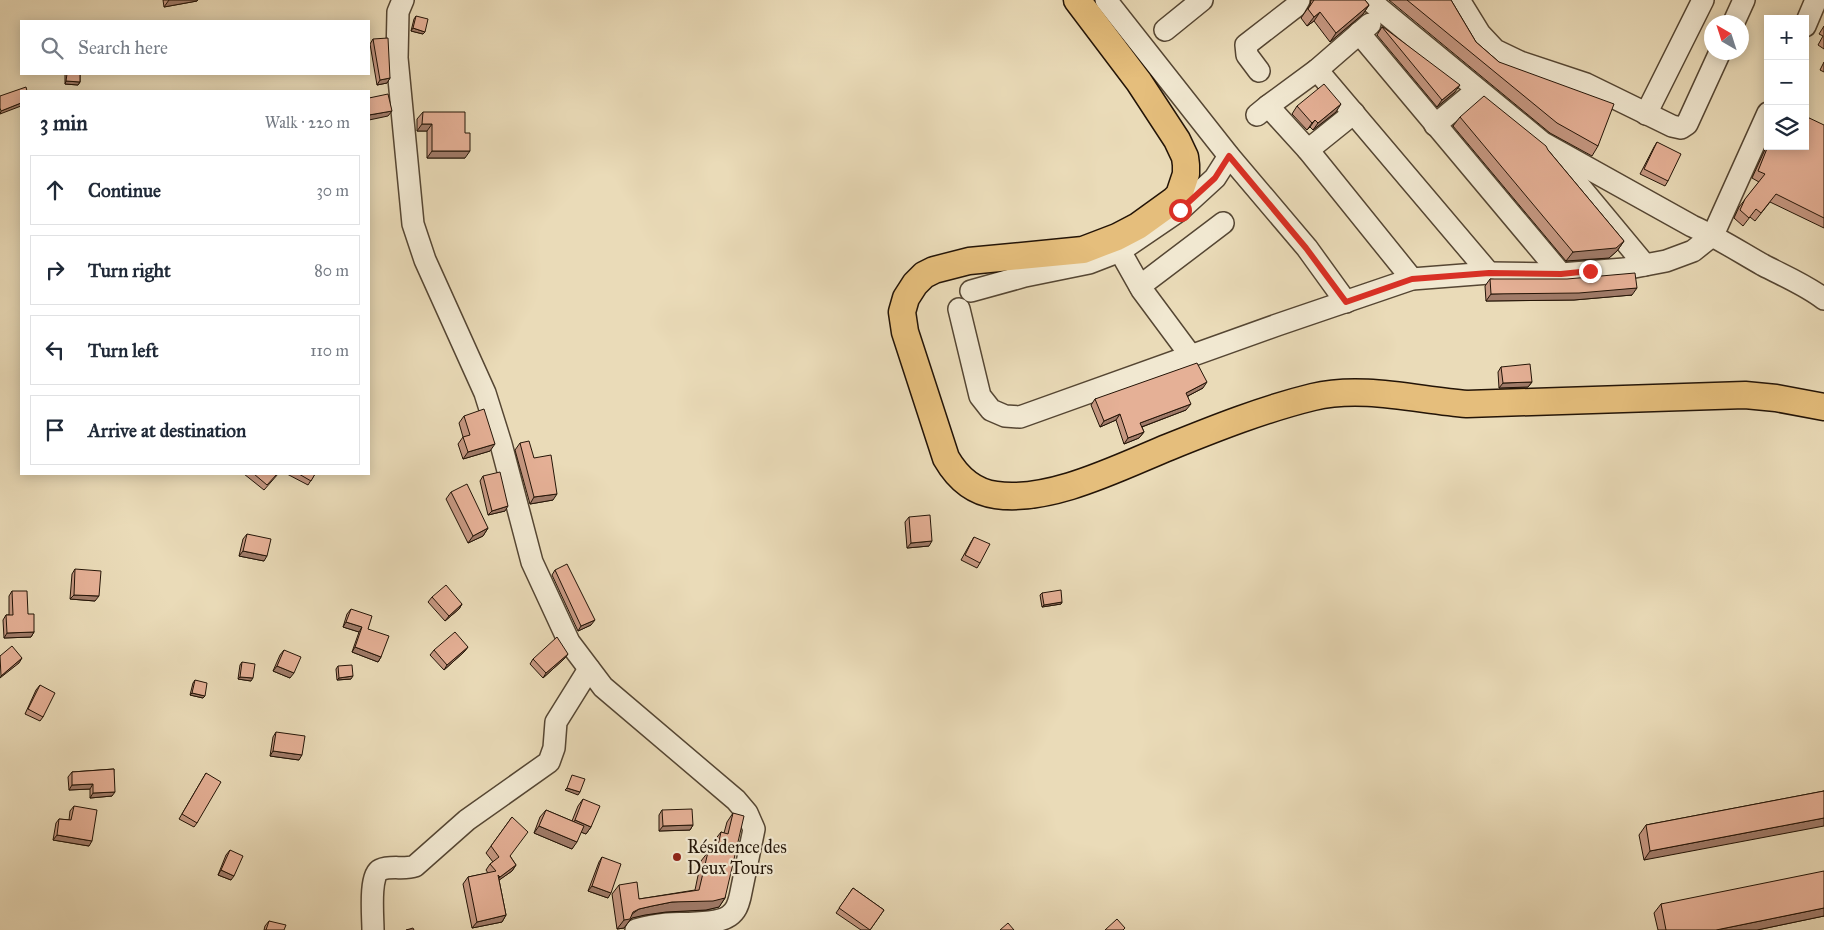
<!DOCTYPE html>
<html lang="en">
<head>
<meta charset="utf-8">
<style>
  :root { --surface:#fff; --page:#f6f6f7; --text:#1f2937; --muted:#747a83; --line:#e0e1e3 }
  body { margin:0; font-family:"IM FELL Great Primer",serif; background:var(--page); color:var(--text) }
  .controls { position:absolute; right:15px; top:15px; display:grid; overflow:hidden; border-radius:0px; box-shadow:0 2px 12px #0003 }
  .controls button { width:45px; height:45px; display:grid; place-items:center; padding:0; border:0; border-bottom:1px solid var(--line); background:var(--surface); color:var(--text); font:25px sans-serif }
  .compass { position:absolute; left:1704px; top:15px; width:45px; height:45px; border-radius:50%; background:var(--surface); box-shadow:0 2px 12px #0003; rotate:321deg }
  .stop { position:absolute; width:15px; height:15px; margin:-11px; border:4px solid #d93025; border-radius:50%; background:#fff }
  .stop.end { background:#d93025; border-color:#fff; box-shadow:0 1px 5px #0008 }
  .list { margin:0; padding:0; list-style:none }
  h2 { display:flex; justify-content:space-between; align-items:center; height:65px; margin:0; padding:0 20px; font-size:21px }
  h2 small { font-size:16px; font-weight:400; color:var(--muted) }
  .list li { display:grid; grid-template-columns:32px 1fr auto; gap:15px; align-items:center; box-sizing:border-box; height:70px; margin:0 10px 10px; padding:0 10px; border:1px solid var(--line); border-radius:0px }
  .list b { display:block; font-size:19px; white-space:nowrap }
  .list em { font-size:16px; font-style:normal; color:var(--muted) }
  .icon { flex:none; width:28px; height:28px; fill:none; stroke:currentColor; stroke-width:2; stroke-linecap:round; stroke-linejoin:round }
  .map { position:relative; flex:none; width:1824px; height:930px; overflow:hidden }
  .search { position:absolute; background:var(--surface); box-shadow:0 2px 12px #0003; left:20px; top:20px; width:350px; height:55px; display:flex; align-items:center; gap:12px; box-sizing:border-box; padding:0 18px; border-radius:0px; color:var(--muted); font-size:19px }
  .panel { position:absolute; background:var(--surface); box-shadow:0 2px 12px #0003; left:20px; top:90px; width:350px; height:385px; border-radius:0px }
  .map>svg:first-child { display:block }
</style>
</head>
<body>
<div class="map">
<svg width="1824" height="930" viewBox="0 0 1824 930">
  <rect width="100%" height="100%" fill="#eadbb8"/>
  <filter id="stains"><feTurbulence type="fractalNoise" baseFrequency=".004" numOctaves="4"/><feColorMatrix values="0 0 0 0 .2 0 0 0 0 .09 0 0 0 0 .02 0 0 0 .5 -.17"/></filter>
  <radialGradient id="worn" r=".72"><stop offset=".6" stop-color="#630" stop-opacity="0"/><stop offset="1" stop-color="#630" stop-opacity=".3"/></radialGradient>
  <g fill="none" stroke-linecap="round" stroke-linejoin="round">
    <defs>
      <g id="minor">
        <path d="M403,0L398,12L397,58L413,224L425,260L485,393L501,444L532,562L569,642L603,687L736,800L747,813L754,829L740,897C738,905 736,911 729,916C716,925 683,923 667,924C657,925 647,927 636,930"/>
        <polyline points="1106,0 1229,156 1307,248 1346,302"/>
        <path d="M1369,0L1543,143L1692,226C1717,237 1740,252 1763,265C1784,276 1806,285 1824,299"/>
        <polyline points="1459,0 1480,34 1495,50 1520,62 1586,84 1672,126 1681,128 1687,124 1720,52"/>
        <polyline points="1734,22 1744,0"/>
        <polyline points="1805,26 1816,0"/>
        <polyline points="1165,30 1202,0"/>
        <polyline points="1359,33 1561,274"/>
        <polyline points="1317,70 1489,273"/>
        <polyline points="1259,71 1247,55 1246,45 1295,7 1299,0"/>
        <polyline points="1268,106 1308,150 1412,279"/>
        <polyline points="1646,114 1703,0"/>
        <polyline points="1257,115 1268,106 1317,70 1370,24"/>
        <polyline points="1435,125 1477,90"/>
        <polyline points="1308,150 1354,113"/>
        <polyline points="1551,152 1645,265"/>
        <polyline points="1120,251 1142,290 1191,356"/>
        <polyline points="1140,286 1223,223"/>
        <polyline points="971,291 1025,276 1089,263 1120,251 1180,210 1215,178 1229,156"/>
        <polyline points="959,309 980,396 991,410 1005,416 1020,417 1277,325 1412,279 1489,273 1561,274 1624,269 1666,261 1693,251 1713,235 1768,113"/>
        <path d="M373,930C373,918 369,875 380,870C391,865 404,870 415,866L467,820L549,762L554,748L556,722L589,669"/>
      </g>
      <path id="major" d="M1077,0L1139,82L1177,140L1185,157L1186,165V174L1179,195L1174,200L1138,226L1117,237L1083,250L969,261L934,270L924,275L915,284L906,298L902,312L905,332L946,458C957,477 973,492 996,495C1050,503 1120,467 1169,447C1216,428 1264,409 1313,397C1362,385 1417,400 1467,404L1745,395L1776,398L1824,407"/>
    </defs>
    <use href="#minor" stroke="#554633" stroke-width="24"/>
    <use href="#major" stroke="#231407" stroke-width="29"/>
    <use href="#minor" stroke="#f1e8d1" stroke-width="21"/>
    <use href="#major" stroke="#e5be7c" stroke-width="26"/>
  </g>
  <g fill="#c59781" stroke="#231407">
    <polygon points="163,0 198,0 197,1 164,7"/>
    <polygon points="1311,0 1365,0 1369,5 1363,14 1330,42 1314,21 1307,26 1301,18 1310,5"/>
    <polygon points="1389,0 1451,0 1476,42 1499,62 1598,146 1592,156 1550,133"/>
    <polygon points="416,16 423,34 411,31 414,19"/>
    <polygon points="1824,26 1824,49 1818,45 1823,36 1819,34"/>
    <polygon points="1382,27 1455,92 1437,107 1377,35"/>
    <polygon points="373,39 390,78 387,83 377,85 370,44"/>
    <polygon points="1824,62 1824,72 1820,70"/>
    <polygon points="65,74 80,74 80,82 78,85 65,84"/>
    <polygon points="1297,106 1336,112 1313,130 1310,127 1307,130 1292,114"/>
    <polygon points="423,112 465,158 427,158 427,131 417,131 417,119"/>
    <polygon points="1460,117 1548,150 1624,241 1617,251 1609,258 1566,261 1453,126"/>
    <polygon points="1824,125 1824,228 1770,202 1755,221 1750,217 1743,226 1734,218 1739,207 1759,182 1752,178 1768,143 1768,146 1805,146"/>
    <polygon points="1657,142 1668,181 1665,186 1640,174 1654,147"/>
    <polygon points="1490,279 1632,295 1574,300 1486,301 1485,286"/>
    <polygon points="1501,367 1532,382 1528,387 1499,388 1498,372"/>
    <polygon points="1203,388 1188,396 1186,410 1142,427 1144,432 1139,438 1124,444 1116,420 1100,427 1091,405 1095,399"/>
    <polygon points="464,416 490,451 463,459 458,444 463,437 459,423"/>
    <polygon points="520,443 534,458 553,500 530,504 515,450"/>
    <polygon points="244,474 278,474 264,490"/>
    <polygon points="287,474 315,474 308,485"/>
    <polygon points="483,476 505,511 488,515 480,481"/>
    <polygon points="451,492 488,528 483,536 468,543 446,499"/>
    <polygon points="909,517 929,546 907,548 905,522"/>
    <polygon points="247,534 264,561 239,556 243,539"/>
    <polygon points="974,537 980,563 977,568 961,560 971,542"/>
    <polygon points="75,569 95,601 70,599 72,574"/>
    <polygon points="555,570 591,625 578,631 552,575"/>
    <polygon points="12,591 28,614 34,632 31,637 4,638 3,620 6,615 9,615 9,596"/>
    <polygon points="1042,593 1062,602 1061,604 1042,607 1040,595"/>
    <polygon points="432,597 462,604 459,609 445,621 428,602"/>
    <polygon points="351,609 368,629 381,657 378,662 352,652 359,632 343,627 347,614"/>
    <polygon points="468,647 464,652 444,670 430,655 434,650"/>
    <polygon points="284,650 290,678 273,671 280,655"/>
    <polygon points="568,654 564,659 543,678 530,664 533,659"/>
    <polygon points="242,662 251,681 238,679 240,665"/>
    <polygon points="338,666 351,679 337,680 336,669"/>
    <polygon points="195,680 203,698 190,695 193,683"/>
    <polygon points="40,685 43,717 40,721 25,714 36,690"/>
    <polygon points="276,732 299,760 270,756 273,737"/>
    <polygon points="114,769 112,796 90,798 90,789 69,790 68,777 72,772"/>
    <polygon points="206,773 197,823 194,827 179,819"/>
    <polygon points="1824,791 1644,860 1639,835 1646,825"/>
    <polygon points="583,799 591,827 586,834 581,832 572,849 534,833 540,817 546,810 572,821 578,806"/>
    <polygon points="74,806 89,846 53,840 56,823 59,819 69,820 70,811"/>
    <polygon points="662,810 693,825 690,830 659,831 659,815"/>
    <polygon points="733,813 725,898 719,907 706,910 666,912 645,915 632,918 630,920 624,928 617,929 612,894 619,885 639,899 695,890 701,861 708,852 712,851 714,841 721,832 724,833 727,822"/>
    <polygon points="512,817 510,856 516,865 512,871 499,880 506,915 502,922 472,928 463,884 468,877 488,873 486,870 490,864 493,862 486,853"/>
    <polygon points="230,850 231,880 218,875 226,855"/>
    <polygon points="602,857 608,898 588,891 599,862"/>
    <polygon points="853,888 884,910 870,930 861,930 836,913"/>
    <polygon points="1661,904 1824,916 1757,930 1658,930 1654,913"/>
    <polygon points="269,921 284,930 264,930 265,926"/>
  </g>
  <g fill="#a07b69" stroke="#231407">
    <polygon points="169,0 198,0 197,1 164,7"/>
    <polygon points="1369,5 1363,14 1330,42 1336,33"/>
    <polygon points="1320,12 1314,21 1307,26 1314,17"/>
    <polygon points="413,28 425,32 423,34 411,31"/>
    <polygon points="390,78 387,83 377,85 380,80"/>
    <polygon points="66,81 80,82 78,85 65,84"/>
    <polygon points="1460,85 1455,92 1437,107 1442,100"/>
    <polygon points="21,103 21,106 0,114 1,111"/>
    <polygon points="1341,104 1336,112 1313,130 1318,123"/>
    <polygon points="392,111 388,116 369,120 369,115"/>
    <polygon points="1315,120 1310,127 1307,130 1312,123"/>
    <polygon points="422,124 432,124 427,131 417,131"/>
    <polygon points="432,151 470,151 465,158 427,158"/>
    <polygon points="1624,241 1617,251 1609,258 1566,261 1573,252"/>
    <polygon points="1637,288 1632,295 1574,300 1486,301 1491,294"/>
    <polygon points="1207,382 1203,388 1182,399 1186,393"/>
    <polygon points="1532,382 1528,387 1499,388 1503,383"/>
    <polygon points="1191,404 1186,410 1136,429 1140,423"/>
    <polygon points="1120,414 1116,420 1100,427 1104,421"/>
    <polygon points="1144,432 1139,438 1124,444 1128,438"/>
    <polygon points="495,444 490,451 463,459 468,452"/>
    <polygon points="557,494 553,500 530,504 534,497"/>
    <polygon points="508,506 505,511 488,515 492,511"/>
    <polygon points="488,528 483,536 468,543 473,536"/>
    <polygon points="932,541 929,546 907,548 911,543"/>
    <polygon points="243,551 267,556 264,561 239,556"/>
    <polygon points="74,595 99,596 95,601 70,599"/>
    <polygon points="1062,602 1061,604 1042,607 1044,605"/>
    <polygon points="462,604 459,609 445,621 449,616"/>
    <polygon points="595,620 591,625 578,631 581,626"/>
    <polygon points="346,622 362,627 359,632 343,627"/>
    <polygon points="34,632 31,637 4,638 7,633"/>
    <polygon points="355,647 381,657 378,662 352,652"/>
    <polygon points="468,647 464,652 444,670 447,665"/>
    <polygon points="568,654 564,659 543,678 546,673"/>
    <polygon points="22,658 19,663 0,678 1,676"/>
    <polygon points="277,666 294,673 290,678 273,671"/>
    <polygon points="353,676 351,679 337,680 339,678"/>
    <polygon points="240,677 253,678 251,681 238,679"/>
    <polygon points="192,693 205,696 203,698 190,695"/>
    <polygon points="273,751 302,755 299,760 270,756"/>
    <polygon points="93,784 90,789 69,790 72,785"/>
    <polygon points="567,788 580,792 578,795 565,790"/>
    <polygon points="115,792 112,796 90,798 93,793"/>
    <polygon points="1824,818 1824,826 1644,860 1650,851"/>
    <polygon points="575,820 591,827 586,834 570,828"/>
    <polygon points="693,825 690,830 659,831 663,826"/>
    <polygon points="539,826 577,842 572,849 534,833"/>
    <polygon points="57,835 92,841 89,846 53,840"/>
    <polygon points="516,865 512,871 495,883 500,877"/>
    <polygon points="221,870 234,876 231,880 218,875"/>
    <polygon points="592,886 611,893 608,898 588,891"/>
    <polygon points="725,898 719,907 706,910 666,912 645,915 632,918 630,920 624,928 617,929 624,920 639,909 652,906 672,902"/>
    <polygon points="1824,908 1824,916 1757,930 1716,930"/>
    <polygon points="506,915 502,922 472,928 477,922"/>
  </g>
  <g fill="#e5b096" stroke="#231407">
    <polygon points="1314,0 1365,0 1369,5 1336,33 1320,12 1314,17 1308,9"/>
    <polygon points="1407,0 1451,0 1476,42 1499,62 1614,104 1598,146 1557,123"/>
    <polygon points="416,16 428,19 425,32 413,28"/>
    <polygon points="1382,27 1383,27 1460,85 1442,100"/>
    <polygon points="388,38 390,78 380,80 373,39"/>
    <polygon points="67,74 80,74 80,82 66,81"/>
    <polygon points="1324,84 1341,104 1318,123 1315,120 1312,123 1297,106"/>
    <polygon points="26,87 27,91 21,91 21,103 1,111 0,108 0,96"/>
    <polygon points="388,94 392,111 369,115 369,98"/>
    <polygon points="1484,96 1546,146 1548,150 1624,241 1616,248 1573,252 1460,117"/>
    <polygon points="423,112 465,112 465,133 470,133 470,151 432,151 432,124 422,124"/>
    <polygon points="1805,116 1824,125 1824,218 1776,194 1761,213 1756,209 1749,218 1740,210 1745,199 1765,174 1758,171 1768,146 1805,146"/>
    <polygon points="1657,142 1681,154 1668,181 1644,169"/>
    <polygon points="1635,273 1637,288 1579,293 1491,294 1490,279 1567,279"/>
    <polygon points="1197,363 1207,382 1186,393 1191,404 1140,423 1144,432 1128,438 1120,414 1104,421 1095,399"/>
    <polygon points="1530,364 1532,382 1503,383 1501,367"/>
    <polygon points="484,409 495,444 468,452 463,437 470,435 464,416"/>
    <polygon points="529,441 534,458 551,455 557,494 534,497 520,443"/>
    <polygon points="500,472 508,506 492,511 483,476"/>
    <polygon points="254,474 277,474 267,485"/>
    <polygon points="299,474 315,474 311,481"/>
    <polygon points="467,484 488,528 473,536 451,492"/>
    <polygon points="930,515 932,541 911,543 909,517"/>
    <polygon points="247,534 271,539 267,556 243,551"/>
    <polygon points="974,537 990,544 980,563 965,555"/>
    <polygon points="567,564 595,620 581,626 555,570"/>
    <polygon points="75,569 101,571 99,596 74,595"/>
    <polygon points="446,585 462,604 449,616 432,597"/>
    <polygon points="1061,590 1062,602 1044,605 1042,593"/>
    <polygon points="12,591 27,591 28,614 34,614 34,632 7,633 6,615 13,615"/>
    <polygon points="351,609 372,616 368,629 389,636 381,657 355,647 362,627 346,622"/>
    <polygon points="455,632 468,647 447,665 434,650"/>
    <polygon points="557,637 568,654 546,673 533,659"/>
    <polygon points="12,646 22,658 1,676 0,656"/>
    <polygon points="284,650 301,657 294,673 277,666"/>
    <polygon points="242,662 255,664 253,678 240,677"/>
    <polygon points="352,665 353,676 339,678 338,666"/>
    <polygon points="195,680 207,683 205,696 192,693"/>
    <polygon points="40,685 55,693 43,717 28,709"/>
    <polygon points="276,732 305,736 302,755 273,751"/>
    <polygon points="114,769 115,792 93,793 93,784 72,785 72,772"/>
    <polygon points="206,773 221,782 197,823 182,814"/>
    <polygon points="572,775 585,779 580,792 567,788"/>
    <polygon points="1824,791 1824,818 1650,851 1646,825"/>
    <polygon points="583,799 600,806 591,827 575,820"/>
    <polygon points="74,806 97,810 92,841 57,835 59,819 71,820"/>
    <polygon points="692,809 693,825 663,826 662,810"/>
    <polygon points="546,810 584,826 577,842 539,826"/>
    <polygon points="733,813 744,816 725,898 713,901 672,902 652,906 639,909 633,912 630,919 624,920 619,885 637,882 639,899 699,890 708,852 717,850 721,832 728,834"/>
    <polygon points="512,817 528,832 510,856 516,865 500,877 498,875 506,915 477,922 468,877 496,871 490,864 499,857 491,846"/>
    <polygon points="230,850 243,856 234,876 221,870"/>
    <polygon points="602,857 621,864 611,893 592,886"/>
    <polygon points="1824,871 1824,908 1716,930 1666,930 1661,904"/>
    <polygon points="853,888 884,910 870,930 839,908"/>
    <polygon points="1117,919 1125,928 1123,930 1105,930"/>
    <polygon points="269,921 286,925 284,930 266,930"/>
    <polygon points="1008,923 1014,930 1000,930"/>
    <polygon points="413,928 414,930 406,930"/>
  </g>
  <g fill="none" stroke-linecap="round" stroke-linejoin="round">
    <polyline stroke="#d93025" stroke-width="6" points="1180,210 1215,178 1229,156 1306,248 1346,302 1412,279 1489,273 1561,274 1590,271"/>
  </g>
  <circle fill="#8f2418" stroke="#f1e8d1" stroke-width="2" cx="677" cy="857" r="5"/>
  <g text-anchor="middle" stroke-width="4.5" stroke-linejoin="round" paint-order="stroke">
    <g font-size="18" fill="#231407" stroke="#f1e8d1" text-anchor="start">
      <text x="687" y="853">Résidence des<tspan x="687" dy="21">Deux Tours</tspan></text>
    </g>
  </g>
  <rect width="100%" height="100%" filter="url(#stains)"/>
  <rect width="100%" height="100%" fill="url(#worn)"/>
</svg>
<div class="controls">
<button>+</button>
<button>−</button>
<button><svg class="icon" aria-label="layers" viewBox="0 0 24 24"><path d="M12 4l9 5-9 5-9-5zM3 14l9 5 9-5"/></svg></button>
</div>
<svg class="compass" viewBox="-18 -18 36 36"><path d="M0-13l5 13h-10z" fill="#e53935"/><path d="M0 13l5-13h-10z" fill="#747a83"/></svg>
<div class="stop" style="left:1180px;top:210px"></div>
<div class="stop end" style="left:1590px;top:271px"></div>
<div class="search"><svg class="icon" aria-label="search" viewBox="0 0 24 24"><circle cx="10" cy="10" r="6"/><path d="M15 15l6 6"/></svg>Search here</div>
<section class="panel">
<h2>3 min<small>Walk · 220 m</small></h2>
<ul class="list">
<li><svg class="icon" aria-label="ahead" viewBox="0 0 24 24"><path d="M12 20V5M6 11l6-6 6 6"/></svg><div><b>Continue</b></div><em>30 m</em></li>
<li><svg class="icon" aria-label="right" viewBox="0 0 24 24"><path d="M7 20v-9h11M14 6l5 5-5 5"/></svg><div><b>Turn right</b></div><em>80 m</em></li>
<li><svg class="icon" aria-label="left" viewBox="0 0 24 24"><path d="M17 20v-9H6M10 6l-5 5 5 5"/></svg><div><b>Turn left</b></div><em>110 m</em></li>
<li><svg class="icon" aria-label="arrive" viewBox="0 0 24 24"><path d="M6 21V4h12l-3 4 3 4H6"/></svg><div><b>Arrive at destination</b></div></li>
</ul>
</section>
</div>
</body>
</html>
